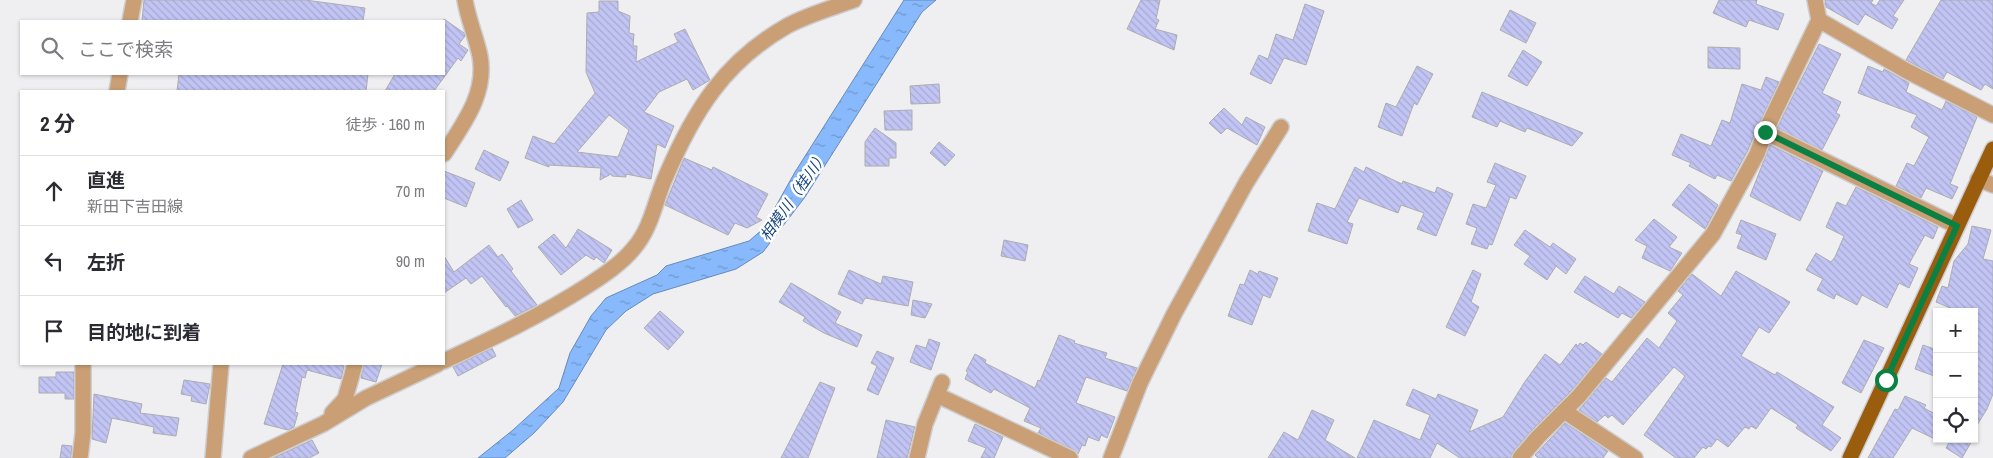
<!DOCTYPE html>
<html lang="ja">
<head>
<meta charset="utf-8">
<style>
  :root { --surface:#fff; --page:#f2f2f3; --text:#2b2b33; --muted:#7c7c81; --line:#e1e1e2 }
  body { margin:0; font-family:"Archivo Narrow","Noto Sans JP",sans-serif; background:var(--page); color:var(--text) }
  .controls { position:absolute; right:15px; bottom:15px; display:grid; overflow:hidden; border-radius:0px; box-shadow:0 1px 4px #0004 }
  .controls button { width:45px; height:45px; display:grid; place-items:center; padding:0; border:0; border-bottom:1px solid var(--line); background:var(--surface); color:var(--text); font:25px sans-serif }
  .stop { position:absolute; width:15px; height:15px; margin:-11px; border:4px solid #0b8043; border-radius:50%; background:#fff }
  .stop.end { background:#0b8043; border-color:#fff; box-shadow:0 1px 5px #0008 }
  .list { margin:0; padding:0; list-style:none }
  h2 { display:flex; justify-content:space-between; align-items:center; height:65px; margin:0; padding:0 20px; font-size:21px }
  h2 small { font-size:16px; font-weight:400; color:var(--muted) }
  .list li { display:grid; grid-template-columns:32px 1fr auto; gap:15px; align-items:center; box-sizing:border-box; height:70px; padding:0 20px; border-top:1px solid var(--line) }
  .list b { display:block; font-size:19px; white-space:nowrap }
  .list p { margin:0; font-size:16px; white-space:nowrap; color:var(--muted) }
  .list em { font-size:16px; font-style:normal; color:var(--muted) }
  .icon { flex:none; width:28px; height:28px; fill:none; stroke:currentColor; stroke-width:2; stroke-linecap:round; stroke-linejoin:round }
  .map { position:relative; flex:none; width:1993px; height:458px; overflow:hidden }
  .search { position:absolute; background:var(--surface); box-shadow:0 1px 4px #0004; left:20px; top:20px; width:425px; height:55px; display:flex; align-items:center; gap:12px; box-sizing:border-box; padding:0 18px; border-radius:0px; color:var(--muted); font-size:19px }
  .panel { position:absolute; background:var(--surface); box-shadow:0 1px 4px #0004; left:20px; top:90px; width:425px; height:275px; border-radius:0px }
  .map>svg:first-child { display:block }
</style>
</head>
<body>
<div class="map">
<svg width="1993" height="458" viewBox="0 0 1993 458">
  <defs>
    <pattern id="water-ripples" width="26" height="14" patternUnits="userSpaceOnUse" patternTransform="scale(1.25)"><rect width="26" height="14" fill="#87b9fc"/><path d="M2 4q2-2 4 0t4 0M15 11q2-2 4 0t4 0" fill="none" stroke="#6e96cb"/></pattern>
    <pattern id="building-back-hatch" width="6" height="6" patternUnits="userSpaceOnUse" patternTransform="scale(1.25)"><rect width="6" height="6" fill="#c2c5f4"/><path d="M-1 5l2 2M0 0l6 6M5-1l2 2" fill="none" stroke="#a6a9d1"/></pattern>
  </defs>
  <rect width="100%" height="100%" fill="#efeff2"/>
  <polygon fill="url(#water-ripples)" stroke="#678ab9" points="904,0 936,0 922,12 805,197 763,252 736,269 653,294 626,311 606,330 563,402 534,433 505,458 478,458 513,430 559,388 570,353 591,316 606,298 657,275 666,266 749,241 763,229 795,172"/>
  <g fill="url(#building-back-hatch)" stroke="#acacaf" fill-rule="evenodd">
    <polygon points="144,0 305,0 365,8 363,21 142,21"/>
    <polygon points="1141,0 1160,0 1156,19 1159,20 1155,29 1177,35 1174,50 1127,29"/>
    <polygon points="1719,0 1757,0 1756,4 1784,14 1778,30 1749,20 1746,27 1713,13"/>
    <polygon points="1825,0 1873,0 1871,3 1876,6 1880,0 1904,0 1893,16 1898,19 1892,29 1865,14 1858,25 1826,7"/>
    <polygon points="1941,0 1993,0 1993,89 1985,84 1981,90 1947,72 1943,79 1906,60"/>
    <path d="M599,1H618V11L630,16L629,33L634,34L633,46H637L636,62L678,42L674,34L685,29L710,80L693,90L687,79L659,92L644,112L674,126L665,148L657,144L651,179L626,174V177L612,176L611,174L600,180L601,168L549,165V167L525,158L533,136L554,144L595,93L586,72L587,13L599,12ZM609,115L629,130L618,157L577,152Z"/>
    <polygon points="1305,4 1324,11 1306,65 1284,58 1271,84 1250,74 1259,55 1268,59 1276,34 1293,40"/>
    <polygon points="1510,10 1536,23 1526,43 1500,30"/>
    <polygon points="444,19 464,33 465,36 459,44 468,50 461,61 458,58 434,91 385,91 395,74 444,74"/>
    <polygon points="1819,44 1841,54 1822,93 1841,102 1836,113 1840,115 1822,150 1777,128"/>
    <polygon points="1708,47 1740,48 1740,69 1708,68"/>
    <polygon points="1523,50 1542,62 1527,86 1508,76"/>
    <polygon points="1417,66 1433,74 1417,105 1414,103 1402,136 1378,127 1386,103 1396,107"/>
    <polygon points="1868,66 1883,72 1884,69 1909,83 1906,92 1942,110 1946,101 1977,117 1950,184 1958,187 1952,199 1926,188 1921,198 1896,186 1907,163 1914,166 1929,137 1911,127 1917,115 1858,93"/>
    <polygon points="179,74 368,74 366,91 177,91"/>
    <polygon points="1766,77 1779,82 1757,128 1748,150 1731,181 1717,175 1715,179 1689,166 1691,163 1672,155 1681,134 1711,146 1722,120 1730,123 1742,84 1761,90"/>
    <polygon points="939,84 940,103 911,104 910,86"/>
    <polygon points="1482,92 1583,133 1572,146 1527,128 1525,132 1500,121 1497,127 1472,117"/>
    <polygon points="1224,108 1242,125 1246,117 1265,127 1257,145 1227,128 1221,134 1209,123"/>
    <polygon points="912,110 912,130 885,130 884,111"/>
    <polygon points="875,128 896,143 896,158 889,158 889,166 865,166 865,142"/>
    <polygon points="939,142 955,155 945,166 930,153"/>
    <polygon points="1770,145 1823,171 1800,221 1750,196"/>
    <polygon points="484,150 509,162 500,181 475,169"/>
    <polygon points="684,158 712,170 713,167 768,194 756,217 762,220 747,228 735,223 728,235 665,205"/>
    <polygon points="1495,163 1526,176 1516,199 1510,197 1492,245 1489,244 1487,249 1471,244 1477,228 1466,224 1473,204 1486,208 1496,185 1487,182"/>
    <polygon points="1355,167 1364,172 1366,167 1402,184 1403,181 1435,193 1437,187 1453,194 1436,236 1417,229 1424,213 1401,205 1398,213 1359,198 1347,222 1353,224 1347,244 1308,231 1317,203 1335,209"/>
    <polygon points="444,171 475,183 466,207 444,198"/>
    <polygon points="1689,184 1718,205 1705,229 1672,205"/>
    <polygon points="1856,187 1938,227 1933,239 1925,235 1909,264 1918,268 1909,288 1899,283 1887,308 1862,295 1857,305 1836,294 1834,299 1817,290 1823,279 1806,270 1816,253 1831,262 1835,257 1844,236 1826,227 1837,202 1846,206"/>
    <polygon points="521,200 533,220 518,228 507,209"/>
    <polygon points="1654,219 1677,237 1669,247 1682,253 1670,271 1642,258 1647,246 1635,240"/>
    <polygon points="1741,220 1776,234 1766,260 1737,248 1742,235 1736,233"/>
    <polygon points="1972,226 1991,230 1983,259 1993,261 1993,394 1987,409 1974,430 1974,312 1960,312 1936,302 1942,286 1948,288 1954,261 1968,244"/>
    <polygon points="578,229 612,250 604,263 596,257 594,260 586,255 561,275 538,247 554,234 566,248"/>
    <polygon points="1525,230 1550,247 1553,243 1576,259 1566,274 1556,266 1547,280 1524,264 1530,256 1514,245"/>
    <polygon points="1004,240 1028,245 1025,261 1001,256"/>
    <polygon points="489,245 498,257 502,254 513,269 511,271 537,305 515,316 507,306 506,307 482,276 471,284 466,278 444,293 444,256 454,272"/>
    <polygon points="849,270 881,284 883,276 913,282 908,306 865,298 862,304 838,294"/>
    <polygon points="1250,270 1258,274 1259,271 1278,278 1270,298 1263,295 1252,325 1228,316 1240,284 1244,285"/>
    <polygon points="1473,270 1481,274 1471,302 1479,307 1465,336 1446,327"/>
    <polygon points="1736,271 1790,302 1769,333 1759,327 1741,356 1775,375 1777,372 1834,407 1822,425 1841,438 1831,451 1796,428 1798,425 1771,408 1756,429 1751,426 1749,429 1745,427 1728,447 1717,439 1711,447 1709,446 1706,449 1703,447 1694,458 1676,458 1644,435 1685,376 1674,367 1623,425 1612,415 1608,418 1605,415 1597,422 1579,410 1606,378 1612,382 1647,338 1659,348 1677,321 1668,313 1683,295 1678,291 1692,274 1721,296"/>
    <polygon points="1585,276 1614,294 1619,286 1645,302 1631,318 1622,313 1618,318 1574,292"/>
    <polygon points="791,283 841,312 835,323 862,335 857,347 824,333 803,321 805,317 779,302"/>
    <polygon points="913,300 932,304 925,318 911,315"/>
    <polygon points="660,311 684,332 668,350 644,328"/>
    <polygon points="1059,335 1075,341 1074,343 1107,353 1105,358 1137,368 1127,391 1086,377 1076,403 1115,417 1107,438 1101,435 1099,441 1088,437 1085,446 1082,445 1078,454 1074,450 1038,433 1041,428 1024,421 1030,408 994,389 991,393 965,379 968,372 966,371 975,354 986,360 985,363 1035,388 1038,380 1040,381"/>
    <polygon points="929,339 940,343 931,370 910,362 916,345 926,348"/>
    <polygon points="1864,340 1884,348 1861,393 1842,383"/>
    <polygon points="1586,342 1602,354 1572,390 1531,431 1513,452 1511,458 1460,458 1437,443 1430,458 1357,458 1374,420 1420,440 1430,415 1406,405 1413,389 1436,399 1438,394 1478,410 1469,432 1503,417 1524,383 1545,354 1560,365 1576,344 1578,346 1580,343 1583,345"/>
    <polygon points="1923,345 1937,350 1937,377 1915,369"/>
    <polygon points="492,348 496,356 458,376 453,367"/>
    <polygon points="877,351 894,358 878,395 867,390 877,366 871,363"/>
    <polygon points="283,364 335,364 344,366 341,379 307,370 305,378 302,377 295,412 298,413 294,427 288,430 264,424"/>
    <polygon points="364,364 382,364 376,382 361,378"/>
    <polygon points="56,372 74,372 74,399 65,399 65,393 39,393 39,377 56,377"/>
    <polygon points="184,380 210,384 206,404 191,401 192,396 181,394"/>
    <polygon points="820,382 835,388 808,458 781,458"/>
    <polygon points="94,394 142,404 140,413 179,418 176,436 153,433 154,427 112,418 106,443 92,439"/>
    <polygon points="1905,396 1926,405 1924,408 1937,415 1937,440 1912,428 1893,458 1868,458 1895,409 1898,410"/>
    <polygon points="1312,410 1334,420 1325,440 1355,458 1268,458 1284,432 1298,440"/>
    <polygon points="886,420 915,427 907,458 877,458"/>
    <polygon points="1565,423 1608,451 1603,458 1538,458 1535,455"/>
    <polygon points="975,424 1003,437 994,458 981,458 986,448 968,441"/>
    <polygon points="1951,439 1973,439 1962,458 1946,448"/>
    <polygon points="312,440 319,453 309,458 273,458"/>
    <polygon points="62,445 72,446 71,458 60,458"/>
  </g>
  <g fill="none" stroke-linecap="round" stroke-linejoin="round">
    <defs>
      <g id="minor">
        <polyline points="1819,20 1905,70 1993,115"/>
        <polyline points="130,21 134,0"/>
        <polyline points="117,91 120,74"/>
        <polyline points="1765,132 1957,226"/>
        <path d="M444,154C463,124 487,94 480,56C476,37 468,19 465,0"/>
        <polyline points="1978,179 1993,185"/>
        <path d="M444,361C493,338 542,315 587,286C604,275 622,263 634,248C652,227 655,200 666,176C694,111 724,62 787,26C807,15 832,8 854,0"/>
        <polyline points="937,395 1070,458"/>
        <polyline points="1564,411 1635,458"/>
        <polyline points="332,413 345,399 355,364"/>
        <polyline points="80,458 83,433 83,364"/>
        <polyline points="213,458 221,364"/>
        <polyline points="251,458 323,424 366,398 438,364"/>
        <polyline points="917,458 925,424 942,382"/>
        <polyline points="1111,458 1140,383 1174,314 1246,183 1281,127"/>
        <polyline points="1520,458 1538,437 1579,396 1713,234 1757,154 1765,132 1819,20 1815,0"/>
      </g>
      <polyline id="major" points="1850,458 1993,149"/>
    </defs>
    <use href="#minor" stroke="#cdcdd0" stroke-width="18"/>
    <use href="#major" stroke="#cdcdd0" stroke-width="18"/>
    <use href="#minor" stroke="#ca9f75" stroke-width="15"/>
    <use href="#major" stroke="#9a5d0d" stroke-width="15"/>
  </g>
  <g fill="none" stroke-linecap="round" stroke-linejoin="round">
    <polyline stroke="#0b8043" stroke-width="6" points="1765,132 1957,226 1886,380"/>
  </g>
  <g text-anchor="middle" stroke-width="5" stroke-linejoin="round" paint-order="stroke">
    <g font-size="15" font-style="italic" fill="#14447f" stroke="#fff">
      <text transform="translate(794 196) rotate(-55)" y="5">相模川（桂川）</text>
    </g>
  </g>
</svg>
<div class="controls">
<button>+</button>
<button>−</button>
<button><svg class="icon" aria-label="locate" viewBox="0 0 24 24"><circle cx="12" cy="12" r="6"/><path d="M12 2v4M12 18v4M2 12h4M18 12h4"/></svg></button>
</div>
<div class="stop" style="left:1886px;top:380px"></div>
<div class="stop end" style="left:1765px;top:132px"></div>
<div class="search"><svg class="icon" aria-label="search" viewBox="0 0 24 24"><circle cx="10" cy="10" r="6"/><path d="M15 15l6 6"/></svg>ここで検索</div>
<section class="panel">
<h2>2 分<small>徒歩 · 160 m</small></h2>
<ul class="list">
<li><svg class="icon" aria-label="ahead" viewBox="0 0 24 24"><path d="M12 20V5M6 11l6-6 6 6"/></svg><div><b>直進</b><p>新田下吉田線</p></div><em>70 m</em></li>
<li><svg class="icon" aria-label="left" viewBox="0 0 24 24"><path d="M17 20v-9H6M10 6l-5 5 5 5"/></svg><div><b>左折</b></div><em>90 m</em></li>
<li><svg class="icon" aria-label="arrive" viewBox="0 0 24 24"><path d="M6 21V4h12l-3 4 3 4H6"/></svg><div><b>目的地に到着</b></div></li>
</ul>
</section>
</div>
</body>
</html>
